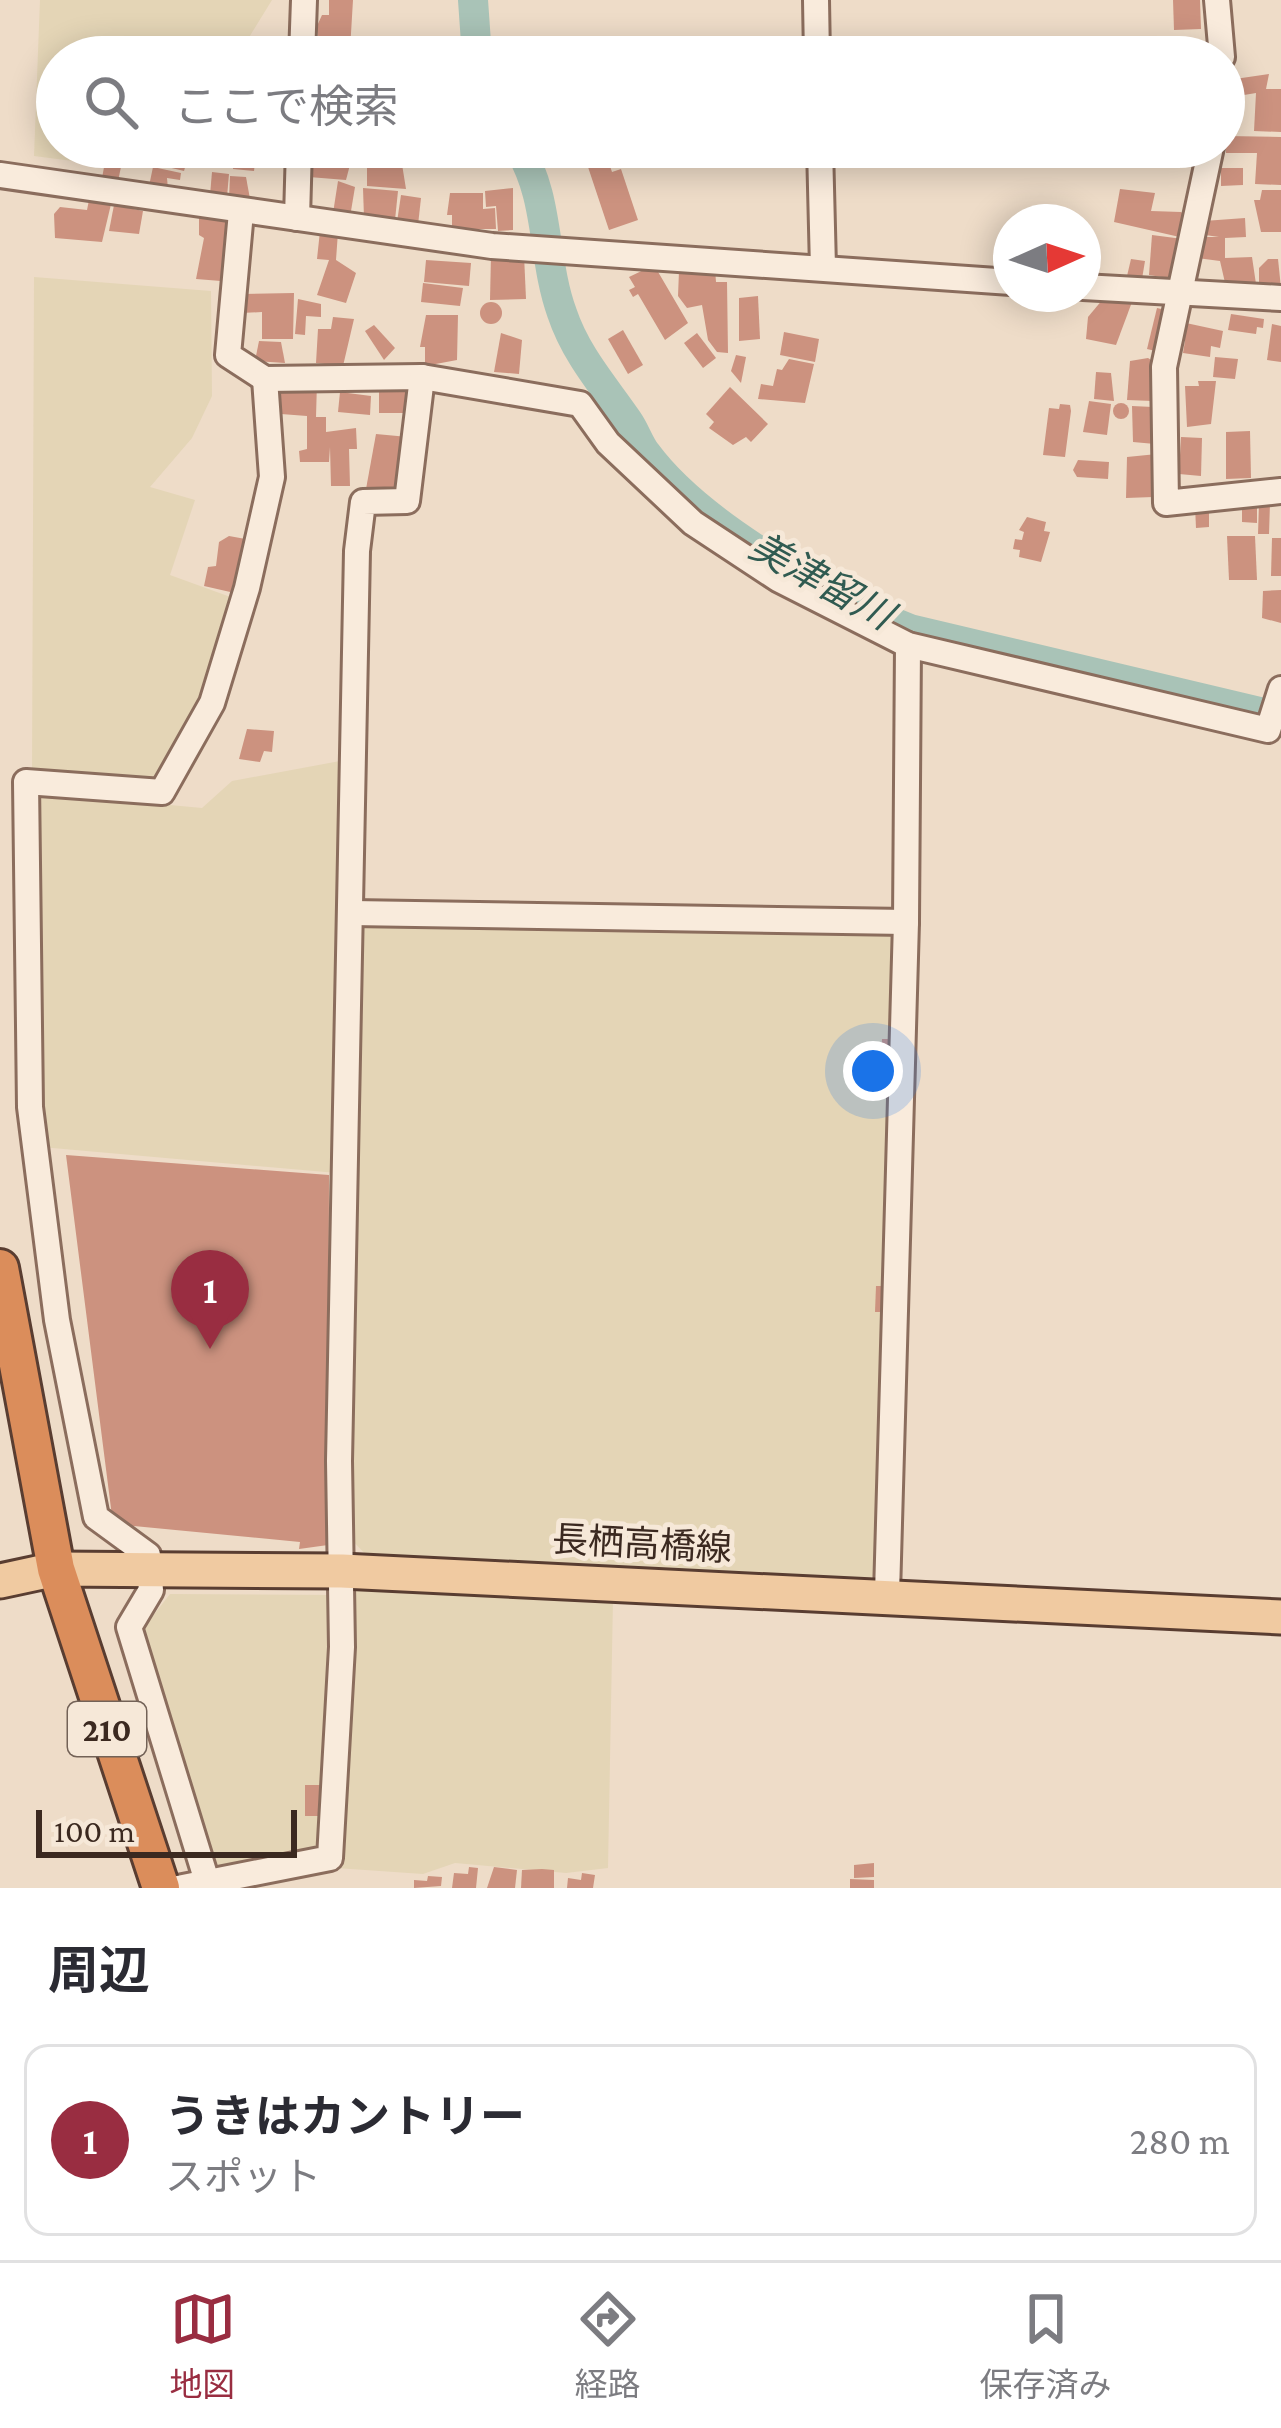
<!DOCTYPE html>
<html lang="ja">
<head>
<meta charset="utf-8">
<style>
  :root { --surface:#fff; --page:#f7f7f7; --text:#2b2b33; --muted:#7c7c81; --line:#e1e1e2; --accent:#992d41 }
  body { margin:0; font-family:"Crimson Pro","Noto Sans JP",serif; background:var(--page); color:var(--text) }
  .compass { position:absolute; left:993px; top:204px; width:108px; height:108px; border-radius:50%; background:var(--surface); box-shadow:0 6px 30px #0003; rotate:87deg }
  .scale { position:absolute; left:36px; bottom:30px; width:261px; box-sizing:border-box; padding-left:12px; border:6px solid #3b2920; border-top:0; font-size:33px; line-height:42px; white-space:nowrap; color:#3b2920; -webkit-text-stroke:9px #f6e8d8; paint-order:stroke }
  .you { position:absolute; left:873px; top:1071px; width:42px; height:42px; margin:-30px; border:9px solid #fff; border-radius:50%; background:#1a73e8; box-shadow:0 0 0 18px #1a73e833 }
  .badge { display:grid; place-items:center; width:78px; height:78px; border-radius:50%; background:var(--accent); color:#fff; font-size:39px; font-weight:700 }
  .pin { position:absolute; translate:-50% -99px; filter:drop-shadow(0 3px 6px #0008) }
  .pin::after { content:''; position:absolute; top:63px; width:42px; height:36px; background:inherit; clip-path:polygon(0 0,100% 0,50% 100%) }
  .list { margin:0; padding:0; list-style:none }
  h2 { display:flex; justify-content:space-between; align-items:center; height:156px; margin:0; padding:0 48px; font-size:51px }
  h2 small { font-size:39px; font-weight:400; color:var(--muted) }
  .list li { display:grid; grid-template-columns:78px 1fr auto; gap:36px; align-items:center; box-sizing:border-box; height:192px; margin:0 24px 24px; padding:0 24px; border:3px solid var(--line); border-radius:24px }
  .list b { display:block; font-size:45px; white-space:nowrap }
  .list p { margin:0; font-size:39px; white-space:nowrap; color:var(--muted) }
  .list em { font-size:39px; font-style:normal; color:var(--muted) }
  .icon { flex:none; width:66px; height:66px; fill:none; stroke:currentColor; stroke-width:2; stroke-linecap:round; stroke-linejoin:round }
  .map { position:relative; flex:none; width:1281px; height:1888px; overflow:hidden }
  .search { position:absolute; background:var(--surface); box-shadow:0 6px 30px #0003; left:36px; right:36px; top:36px; height:132px; display:flex; align-items:center; gap:30px; box-sizing:border-box; padding:0 42px; border-radius:66px; color:var(--muted); font-size:45px }
  .sheet { height:372px; background:var(--surface) }
  nav { display:flex; justify-content:space-around; align-items:center; box-sizing:border-box; height:168px; border-top:3px solid var(--line); background:var(--surface); font-size:33px; color:var(--muted) }
  nav a { display:grid; justify-items:center; gap:6px }
  nav .on { color:var(--accent) }
  .map>svg:first-child { display:block }
</style>
</head>
<body>
<div class="map">
<svg width="1281" height="1888" viewBox="0 0 1281 1888">
  <rect width="100%" height="100%" fill="#eedcc8"/>
  <g fill="#e4d5b6">
    <polygon points="40,0 272,0 240,52 57,57 57,147 129,147 119,167 34,156"/>
    <polygon points="34,277 211,291 212,396 192,438 150,487 195,500 170,575 236,599 207,702 159,786 32,774"/>
    <polygon points="340,761 337,1173 41,1147 31,792 202,808 232,781"/>
    <polygon points="365,917 896,928 881,1569 867,1581 369,1558 349,1537 356,928"/>
    <polygon points="361,1585 613,1599 608,1868 566,1873 455,1863 423,1874 336,1868 348,1599"/>
    <polygon points="170,1594 335,1595 324,1851 216,1869 138,1635"/>
  </g>
  <g fill="none" stroke-linecap="round" stroke-linejoin="round">
    <g stroke="#a9c3b7" stroke-width="30">
      <polyline points="473,0 477,57"/>
      <path d="M518,147C550,197 542,258 562,313C576,355 604,386 628,421C635,431 639,444 646,453C699,525 828,597 910,629L1281,717"/>
    </g>
  </g>
  <g fill="#cc927f">
    <polygon points="329,0 353,0 350,50 336,52 336,57 315,57 320,52 317,26 322,15 329,15"/>
    <polygon points="1173,0 1200,0 1201,29 1174,30"/>
    <polygon points="1133,36 1149,37 1148,57 1131,57"/>
    <polygon points="443,49 445,57 415,57 415,53"/>
    <polygon points="1269,74 1266,89 1281,89 1281,132 1254,131 1256,93 1238,96 1235,79"/>
    <polygon points="1226,136 1281,137 1281,185 1255,184 1257,153 1226,153"/>
    <polygon points="162,147 191,147 184,171 151,163"/>
    <polygon points="235,147 257,147 254,171 233,169"/>
    <polygon points="264,147 296,147 292,165 263,164"/>
    <polygon points="311,147 347,150 352,157 346,180 309,177"/>
    <polygon points="370,147 405,147 401,158 406,189 367,186 367,161 374,162"/>
    <polygon points="1167,147 1195,147 1193,159 1182,161 1181,168 1168,167"/>
    <polygon points="607,157 612,172 621,169 638,220 609,230 587,164"/>
    <polygon points="105,162 121,167 118,181 102,178"/>
    <polygon points="153,167 181,173 180,180 167,178 168,189 149,186"/>
    <polygon points="1221,168 1243,168 1243,185 1221,186"/>
    <polygon points="212,172 229,174 227,197 210,195"/>
    <polygon points="230,176 246,177 250,199 229,198"/>
    <polygon points="338,181 355,187 351,211 345,215 333,213"/>
    <polygon points="363,188 398,191 395,220 364,218"/>
    <polygon points="513,188 513,230 498,231 496,206 486,207 485,191"/>
    <polygon points="1120,189 1155,193 1151,211 1181,212 1187,217 1184,238 1114,222"/>
    <polygon points="1262,190 1281,190 1281,232 1261,232 1254,200 1260,200"/>
    <polygon points="450,193 483,193 483,209 495,208 496,229 452,229 452,215 447,215"/>
    <polygon points="90,195 112,200 102,242 55,238 54,214 60,207 87,210"/>
    <polygon points="401,195 421,198 418,225 397,222"/>
    <polygon points="114,205 143,211 139,234 109,231"/>
    <polygon points="199,215 229,216 226,278 221,281 196,279 204,238 199,235"/>
    <polygon points="1245,218 1246,237 1225,238 1225,258 1252,257 1256,284 1226,287 1220,261 1197,258 1198,237 1219,237 1205,235 1204,221"/>
    <polygon points="320,231 338,232 336,260 356,273 346,303 317,295 329,260 317,259"/>
    <polygon points="1152,235 1183,239 1175,279 1149,275"/>
    <polygon points="491,255 524,255 526,299 490,300"/>
    <polygon points="1131,259 1145,261 1142,279 1127,276"/>
    <polygon points="1268,259 1278,259 1281,288 1259,288 1259,268"/>
    <polygon points="426,260 471,263 469,286 424,282"/>
    <polygon points="654,265 688,323 665,340 638,294 633,297 629,290 635,287 629,277"/>
    <polygon points="715,269 716,282 727,282 728,353 717,352 708,340 702,305 687,308 678,296 679,271"/>
    <polygon points="423,283 463,288 460,306 421,302"/>
    <polygon points="294,293 293,339 262,339 262,312 241,313 241,294"/>
    <polygon points="758,296 760,339 739,341 739,298"/>
    <polygon points="298,299 321,304 321,317 306,316 305,335 295,334"/>
    <polygon points="1103,299 1132,302 1116,345 1086,339 1088,317"/>
    <circle cx="491" cy="313" r="11"/>
    <polygon points="1157,308 1170,311 1160,352 1147,349"/>
    <polygon points="1231,314 1264,319 1263,328 1257,327 1256,334 1228,330"/>
    <polygon points="426,315 458,315 457,360 425,366 425,347 420,347"/>
    <polygon points="333,317 354,319 343,366 316,363 318,329 331,329"/>
    <polygon points="1186,323 1223,331 1220,348 1211,346 1210,357 1183,353 1185,341 1179,340"/>
    <polygon points="1272,324 1281,326 1281,362 1267,360"/>
    <polygon points="374,325 395,348 384,360 365,331"/>
    <polygon points="623,330 643,365 628,374 608,339"/>
    <polygon points="784,332 819,339 815,362 780,355"/>
    <polygon points="501,333 522,340 519,374 494,372"/>
    <polygon points="697,333 716,358 703,368 684,343"/>
    <polygon points="259,341 281,342 285,363 255,361"/>
    <polygon points="736,355 746,357 741,383 731,371"/>
    <polygon points="1215,357 1238,359 1235,379 1213,377"/>
    <polygon points="1148,358 1154,362 1153,401 1127,400 1130,361"/>
    <polygon points="789,359 814,364 805,403 758,399 761,384 773,386 777,369 782,370"/>
    <polygon points="1096,372 1111,373 1114,401 1094,399"/>
    <polygon points="379,378 410,378 409,413 379,413"/>
    <polygon points="279,381 317,382 316,417 326,417 326,432 356,428 357,449 349,449 350,486 331,486 330,447 329,462 300,462 299,451 307,449 307,416 281,414"/>
    <polygon points="1198,381 1216,381 1211,424 1187,427 1185,386 1199,386"/>
    <polygon points="730,387 768,424 751,442 746,437 733,445 709,428 714,422 706,414"/>
    <polygon points="340,392 371,396 370,415 338,412"/>
    <polygon points="1089,401 1111,404 1107,435 1083,432"/>
    <circle cx="1121" cy="411" r="8"/>
    <polygon points="1060,404 1070,405 1071,411 1065,457 1043,455 1049,408 1059,409"/>
    <polygon points="1132,406 1153,407 1155,444 1133,442"/>
    <polygon points="1250,431 1251,478 1226,479 1226,432"/>
    <polygon points="376,434 408,437 397,492 366,489"/>
    <polygon points="1181,437 1202,438 1201,476 1179,474"/>
    <polygon points="1157,454 1157,467 1151,467 1151,485 1157,485 1153,497 1126,498 1127,457"/>
    <polygon points="1078,460 1109,462 1108,479 1077,477 1073,470"/>
    <polygon points="1259,502 1270,502 1269,534 1258,534"/>
    <polygon points="1195,506 1209,506 1209,527 1196,528"/>
    <polygon points="1242,507 1257,507 1257,523 1242,522"/>
    <polygon points="1027,517 1046,522 1044,531 1050,532 1041,562 1019,557 1020,550 1013,549 1015,539 1022,540 1024,532 1019,530"/>
    <polygon points="229,536 251,540 239,594 204,586 208,567 216,566 219,542"/>
    <polygon points="1227,536 1255,536 1257,580 1229,580"/>
    <polygon points="1272,538 1281,538 1281,576 1271,576"/>
    <polygon points="1281,590 1281,623 1262,618 1263,591"/>
    <polygon points="247,729 274,731 272,752 264,751 260,762 239,759"/>
    <polygon points="882,1039 893,1039 892,1061 881,1060"/>
    <polygon points="66,1155 329,1175 328,1545 299,1549 300,1542 113,1524"/>
    <polygon points="876,1286 887,1286 886,1312 875,1312"/>
    <rect x="305" y="1785" width="24" height="31"/>
    <polygon points="874,1863 874,1877 854,1878 854,1865"/>
    <polygon points="469,1867 478,1868 476,1888 452,1888 454,1873 468,1874"/>
    <polygon points="494,1867 517,1870 515,1888 487,1888"/>
    <polygon points="542,1869 554,1870 554,1888 521,1888 522,1870"/>
    <polygon points="582,1873 595,1875 593,1888 567,1888 568,1878 581,1880"/>
    <polygon points="428,1876 442,1877 441,1886 414,1888 414,1880 427,1881"/>
    <polygon points="850,1879 874,1880 874,1888 850,1888"/>
  </g>
  <g fill="none" stroke-linecap="round" stroke-linejoin="round">
    <defs>
      <g id="minor">
        <polyline points="816,0 817,57"/>
        <polyline points="1217,0 1222,57"/>
        <polyline points="302,57 304,0"/>
        <polyline points="820,147 823,268"/>
        <polyline points="1211,147 1164,367 1166,503 1281,491"/>
        <polyline points="0,175 492,246 1011,282"/>
        <polyline points="241,212 228,355 265,379 422,377 580,404 608,443 693,523 778,579 908,645 1268,730 1281,689"/>
        <polyline points="297,218 299,147"/>
        <polyline points="1083,287 1281,298"/>
        <polyline points="352,913 906,922"/>
        <polyline points="887,1594 906,922 908,645"/>
        <polyline points="178,1888 330,1858 342,1647 339,1461 357,551 363,502 407,501 422,377"/>
        <polyline points="209,1888 129,1627 151,1590 148,1555 96,1517 57,1320 30,1107 26,782 162,792 212,703 247,588 272,477 265,379"/>
      </g>
      <polyline id="major" points="0,1581 56,1569 342,1571 1281,1617"/>
      <polyline id="highway" points="0,1268 56,1569 161,1888"/>
    </defs>
    <use href="#minor" stroke="#8b6d5d" stroke-width="30"/>
    <use href="#major" stroke="#593d31" stroke-width="39"/>
    <use href="#highway" stroke="#593d31" stroke-width="42"/>
    <use href="#minor" stroke="#f9ebdc" stroke-width="24"/>
    <use href="#major" stroke="#f0caa1" stroke-width="33"/>
    <use href="#highway" stroke="#db8d5b" stroke-width="36"/>
  </g>
  <g text-anchor="middle" stroke-width="10" stroke-linejoin="round" paint-order="stroke">
    <rect fill="#f6e8d8" stroke="#736257" stroke-width="3" x="68" y="1702" width="78" height="54" rx="9"/>
    <g font-size="33" font-weight="bold" fill="#3b2920">
      <text x="107" y="1741">210</text>
    </g>
    <g font-size="36" fill="#3b2920" stroke="#f6e8d8">
      <text transform="translate(642 1543) rotate(3)" y="13">長栖高橋線</text>
    </g>
    <g font-size="39" font-style="italic" fill="#305b51" stroke="#f6e8d8">
      <text transform="translate(822 580) rotate(29)" y="14">美津留川</text>
    </g>
  </g>
</svg>
<svg class="compass" viewBox="-18 -18 36 36"><path d="M0-13l5 13h-10z" fill="#e53935"/><path d="M0 13l5-13h-10z" fill="#7c7c81"/></svg>
<div class="scale">100 m</div>
<div class="you"></div>
<div class="pin badge" style="left:210px;top:1349px">1</div>
<div class="search"><svg class="icon" aria-label="search" viewBox="0 0 24 24"><circle cx="10" cy="10" r="6"/><path d="M15 15l6 6"/></svg>ここで検索</div>
</div>
<section class="sheet">
<h2>周辺<small></small></h2>
<ul class="list">
<li><span class="badge">1</span><div><b>うきはカントリー</b><p>スポット</p></div><em>280 m</em></li>
</ul>
</section>
<nav>
<a class="on"><svg class="icon" aria-label="map" viewBox="0 0 24 24"><path d="M3 6l6-2 6 2 6-2v14l-6 2-6-2-6 2zM9 4v14M15 6v14"/></svg>地図</a>
<a><svg class="icon" aria-label="directions" viewBox="0 0 24 24"><path d="M12 3l9 9-9 9-9-9zM9 14v-3h6M13 9l2 2-2 2"/></svg>経路</a>
<a><svg class="icon" aria-label="saved" viewBox="0 0 24 24"><path d="M7 4h10v16l-5-4-5 4z"/></svg>保存済み</a>
</nav>
</body>
</html>
